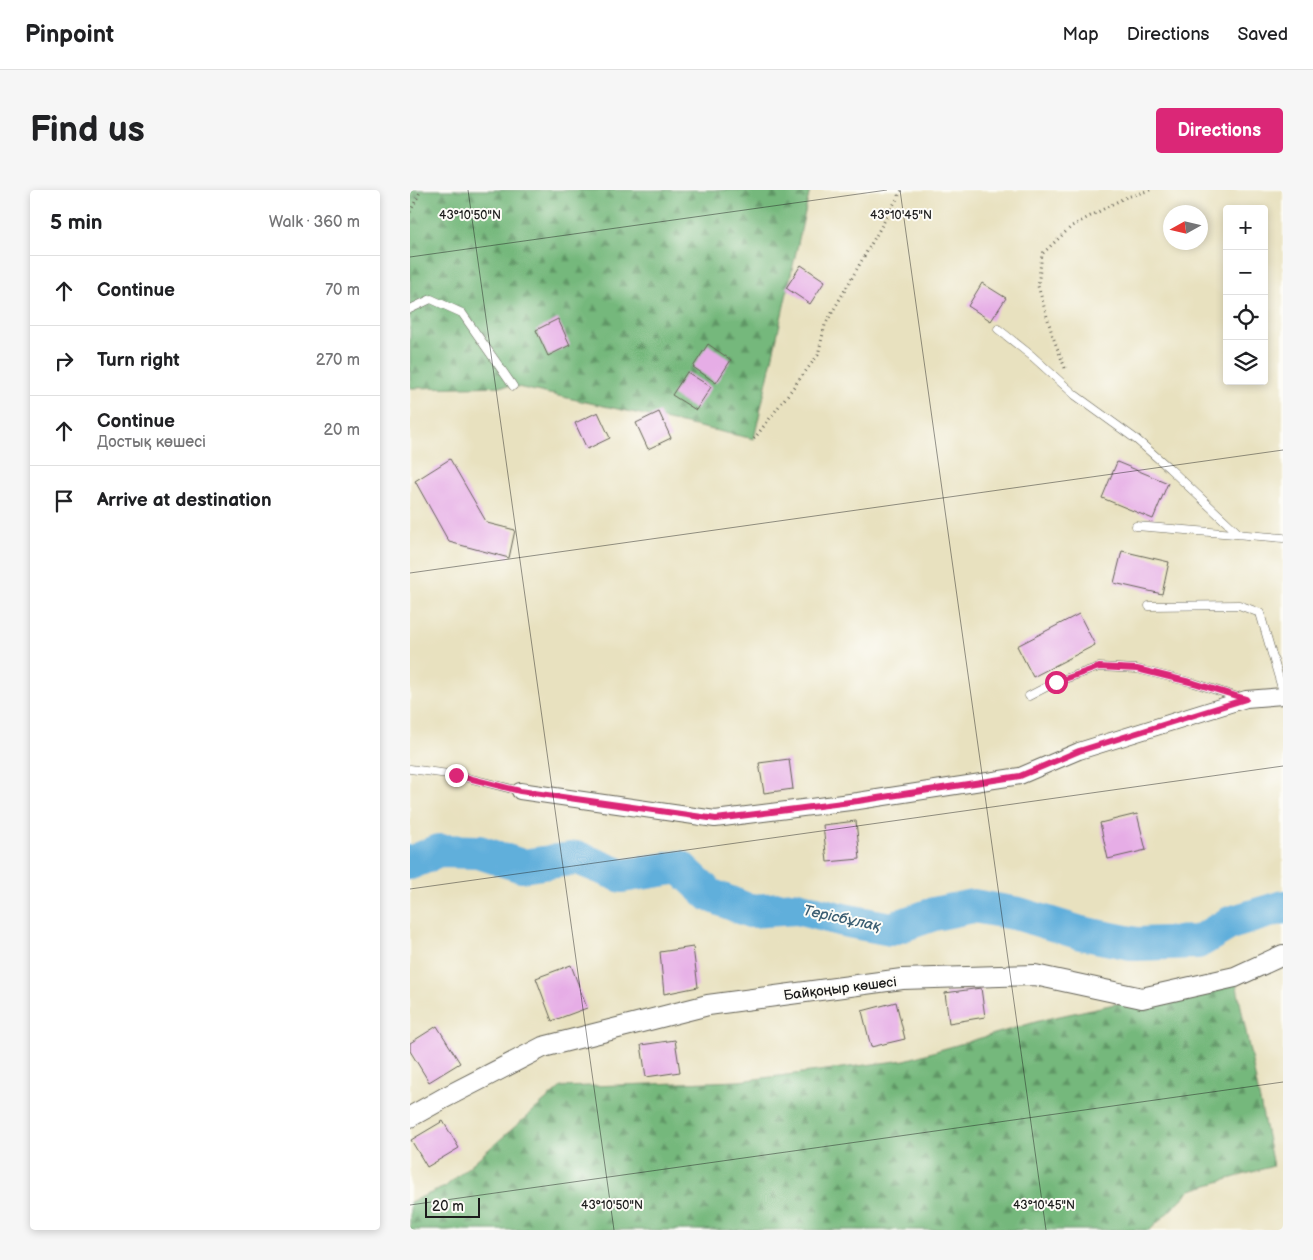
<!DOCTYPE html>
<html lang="en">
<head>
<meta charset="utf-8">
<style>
  :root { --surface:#fff; --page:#f6f6f6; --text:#202124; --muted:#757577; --line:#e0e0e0; --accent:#db2777 }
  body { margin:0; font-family:"Balsamiq Sans",sans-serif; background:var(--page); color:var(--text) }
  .controls { position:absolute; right:15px; top:15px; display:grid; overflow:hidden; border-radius:5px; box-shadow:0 2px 8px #0003 }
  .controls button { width:45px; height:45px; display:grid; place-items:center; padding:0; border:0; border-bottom:1px solid var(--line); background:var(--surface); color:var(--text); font:25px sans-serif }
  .compass { position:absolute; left:753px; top:15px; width:45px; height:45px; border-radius:50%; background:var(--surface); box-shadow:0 2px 8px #0003; rotate:262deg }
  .scale { position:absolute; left:15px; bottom:12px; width:55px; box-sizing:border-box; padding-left:5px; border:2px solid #1c1c1c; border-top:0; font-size:14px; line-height:18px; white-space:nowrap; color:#1c1c1c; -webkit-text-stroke:4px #fdfcf7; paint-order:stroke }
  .stop { position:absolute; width:15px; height:15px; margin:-11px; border:4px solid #db2777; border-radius:50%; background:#fff }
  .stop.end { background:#db2777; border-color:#fff; box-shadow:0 1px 5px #0008 }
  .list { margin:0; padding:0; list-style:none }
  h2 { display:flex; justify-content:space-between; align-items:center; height:65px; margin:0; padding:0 20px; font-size:21px }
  h2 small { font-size:16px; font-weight:400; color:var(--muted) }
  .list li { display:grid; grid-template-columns:32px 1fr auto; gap:15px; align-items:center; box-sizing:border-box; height:70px; padding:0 20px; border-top:1px solid var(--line) }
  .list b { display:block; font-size:19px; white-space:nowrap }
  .list p { margin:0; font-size:16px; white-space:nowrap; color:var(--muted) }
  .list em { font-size:16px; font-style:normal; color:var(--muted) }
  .icon { flex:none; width:28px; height:28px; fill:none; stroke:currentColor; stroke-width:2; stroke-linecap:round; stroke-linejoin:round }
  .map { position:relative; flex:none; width:873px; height:1040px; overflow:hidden; border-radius:5px }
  header { display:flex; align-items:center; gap:30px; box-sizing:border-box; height:70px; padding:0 25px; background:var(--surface); border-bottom:1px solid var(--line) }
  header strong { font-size:24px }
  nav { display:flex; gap:28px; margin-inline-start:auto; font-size:18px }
  .intro { display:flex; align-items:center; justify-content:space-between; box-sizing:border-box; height:120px; padding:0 30px }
  h1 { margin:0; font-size:35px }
  .button { padding:12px 22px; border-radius:5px; background:var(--accent); color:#fff; font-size:18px; font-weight:700 }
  main { display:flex; gap:30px; padding:0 30px }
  aside { flex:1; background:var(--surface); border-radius:5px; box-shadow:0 2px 8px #0003 }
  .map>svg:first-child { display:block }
</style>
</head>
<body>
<header>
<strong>Pinpoint</strong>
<nav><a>Map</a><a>Directions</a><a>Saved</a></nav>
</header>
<div class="intro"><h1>Find us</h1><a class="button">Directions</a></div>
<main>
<aside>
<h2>5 min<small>Walk · 360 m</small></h2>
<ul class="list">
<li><svg class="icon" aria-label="ahead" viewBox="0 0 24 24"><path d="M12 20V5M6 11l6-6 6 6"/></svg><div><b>Continue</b></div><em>70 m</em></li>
<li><svg class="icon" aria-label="right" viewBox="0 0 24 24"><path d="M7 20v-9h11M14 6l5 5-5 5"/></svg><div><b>Turn right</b></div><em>270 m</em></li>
<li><svg class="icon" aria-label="ahead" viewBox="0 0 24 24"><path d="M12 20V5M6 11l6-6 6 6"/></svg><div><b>Continue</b><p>Достық көшесі</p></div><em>20 m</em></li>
<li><svg class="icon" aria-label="arrive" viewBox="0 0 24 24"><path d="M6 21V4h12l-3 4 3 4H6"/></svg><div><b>Arrive at destination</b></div></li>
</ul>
</aside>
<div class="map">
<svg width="873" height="1040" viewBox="0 0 873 1040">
  <defs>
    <pattern id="forest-firs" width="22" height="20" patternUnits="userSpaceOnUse" patternTransform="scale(1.25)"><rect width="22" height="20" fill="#75b87c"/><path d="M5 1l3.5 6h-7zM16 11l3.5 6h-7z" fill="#5f9565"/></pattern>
  </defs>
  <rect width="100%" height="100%" fill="#fdfcf7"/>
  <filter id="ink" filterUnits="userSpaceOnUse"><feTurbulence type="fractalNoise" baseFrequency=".02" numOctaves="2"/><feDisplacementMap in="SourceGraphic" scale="10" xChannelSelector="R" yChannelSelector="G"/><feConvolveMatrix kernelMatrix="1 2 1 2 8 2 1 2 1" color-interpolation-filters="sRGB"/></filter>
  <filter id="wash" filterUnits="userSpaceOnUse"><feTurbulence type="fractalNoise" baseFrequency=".0096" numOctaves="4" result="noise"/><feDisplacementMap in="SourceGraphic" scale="20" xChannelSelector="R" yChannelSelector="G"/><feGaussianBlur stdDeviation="1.12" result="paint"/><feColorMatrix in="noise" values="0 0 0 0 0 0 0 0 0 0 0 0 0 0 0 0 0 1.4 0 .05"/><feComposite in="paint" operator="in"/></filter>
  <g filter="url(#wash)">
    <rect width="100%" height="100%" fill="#e8e1bf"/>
    <g fill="url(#forest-firs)" stroke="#486a4c">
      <polygon points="0,0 400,0 344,249 103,196 0,198"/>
      <polygon points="825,787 863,976 781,1000 740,1040 0,1040 0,1012 35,997 151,897 329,891 495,870 636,829 732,808"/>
    </g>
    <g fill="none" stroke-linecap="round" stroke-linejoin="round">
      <polyline stroke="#61afdb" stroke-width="34" points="0,673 29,661 69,662 112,676 168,668 212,686 270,677 300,705 340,721 387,718 433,730 481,739 524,724 563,716 609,724 671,743 726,754 788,752 820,733 873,717"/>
    </g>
    <g id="blocks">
      <g fill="#e6ade6">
        <polygon points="391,75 415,91 400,114 376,98"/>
        <polygon points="572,93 596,108 581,131 558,116"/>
        <polygon points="148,129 160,155 138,166 126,140"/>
        <polygon points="298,154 321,170 306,193 283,177"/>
        <polygon points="277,182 301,197 286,220 262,205"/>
        <polygon points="188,222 200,248 177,259 165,233"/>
        <polygon points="249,222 261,248 238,259 226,233"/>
        <polygon points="40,269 77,333 105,340 99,368 39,352 5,291"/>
        <polygon points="707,272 758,293 743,329 692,308"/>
        <polygon points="712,361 759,372 752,404 704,393"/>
        <polygon points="669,424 685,455 623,487 607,456"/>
        <polygon points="379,569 383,599 354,603 349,573"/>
        <polygon points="727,624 736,660 698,669 690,633"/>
        <polygon points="446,631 450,669 417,672 413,635"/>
        <polygon points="283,757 288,797 254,804 250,762"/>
        <polygon points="161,775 177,818 142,831 126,788"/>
        <polygon points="571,798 575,827 539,833 535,803"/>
        <polygon points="486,812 495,849 461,857 452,821"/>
        <polygon points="27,836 50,873 19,892 0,861 0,853"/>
        <polygon points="265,850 270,882 236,887 231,855"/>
        <polygon points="33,931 49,958 17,977 1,950"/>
      </g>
    </g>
  </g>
  <g filter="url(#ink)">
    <use href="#blocks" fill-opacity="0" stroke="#636155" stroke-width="1"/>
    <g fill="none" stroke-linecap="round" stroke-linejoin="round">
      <defs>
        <g id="service">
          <polyline points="0,119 21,109 52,123 103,196"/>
          <polyline points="588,139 622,166 665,205 727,250 759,278 829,344"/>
          <polyline points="726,336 873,348"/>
          <polyline points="739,416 829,415 850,423 873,502"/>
          <polyline points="619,506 646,492 689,477 727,479 784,493 831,508"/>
          <polyline points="0,579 46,585 110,601"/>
        </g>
        <polyline id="minor" points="110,601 305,629 448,611 610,586 669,561 836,509 873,506"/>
        <polyline id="tertiary" points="0,927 34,908 133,857 298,815 492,789 625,785 732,808 825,787 873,765"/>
      </defs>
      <use href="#service" stroke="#636155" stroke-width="9"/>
      <use href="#minor" stroke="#636155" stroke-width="18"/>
      <use href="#tertiary" stroke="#636155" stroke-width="22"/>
      <g stroke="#636155" stroke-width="3" stroke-dasharray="1 4" stroke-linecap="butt">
        <polyline points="0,22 11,0"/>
        <polyline points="655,178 643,147 628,96 632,64 662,36 714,8 740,0"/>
        <polyline points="344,249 408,165 415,135 492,0"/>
      </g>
      <use href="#service" stroke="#fff" stroke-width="8"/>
      <use href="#minor" stroke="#fff" stroke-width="16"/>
      <use href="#tertiary" stroke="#fff" stroke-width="20"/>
    </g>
  </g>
  <g fill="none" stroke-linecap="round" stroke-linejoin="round" filter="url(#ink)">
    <polyline stroke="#db2777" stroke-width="6" points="46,585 110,601 306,629 448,611 610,586 669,561 836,509 784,493 727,479 689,477 646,492"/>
  </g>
  <path fill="none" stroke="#1c1c1c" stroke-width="1" stroke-opacity="0.45" d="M58,0L204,1040M490,0L636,1040M0,67L477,0M0,383L873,260M0,699L873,576M0,1015L873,892"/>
  <g text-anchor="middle" stroke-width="4" stroke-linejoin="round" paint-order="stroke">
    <g font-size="14" fill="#1c1c1c" stroke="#fdfcf7">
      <text transform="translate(430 798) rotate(-7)" y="5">Байқоңыр көшесі</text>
    </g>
    <g font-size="15" font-style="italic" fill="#3b5e72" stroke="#fdfcf7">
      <text transform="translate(432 728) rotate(12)" y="5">Терісбұлақ</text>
    </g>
  </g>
  <g font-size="12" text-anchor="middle" fill="#1c1c1c" stroke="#fdfcf7" stroke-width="4" stroke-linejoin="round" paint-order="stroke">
    <text x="60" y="29">43°10'50"N</text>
    <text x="491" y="29">43°10'45"N</text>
    <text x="202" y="1019">43°10'50"N</text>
    <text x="634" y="1019">43°10'45"N</text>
  </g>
</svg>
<div class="controls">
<button>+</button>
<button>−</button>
<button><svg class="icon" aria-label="locate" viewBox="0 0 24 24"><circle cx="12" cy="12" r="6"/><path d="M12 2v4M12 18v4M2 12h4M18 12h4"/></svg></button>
<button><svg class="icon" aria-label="layers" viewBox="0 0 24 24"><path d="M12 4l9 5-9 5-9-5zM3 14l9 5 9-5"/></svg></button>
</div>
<svg class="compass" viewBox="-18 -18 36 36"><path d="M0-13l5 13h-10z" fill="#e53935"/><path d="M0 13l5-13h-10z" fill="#757577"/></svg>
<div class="scale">20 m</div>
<div class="stop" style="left:646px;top:492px"></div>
<div class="stop end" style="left:46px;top:585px"></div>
</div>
</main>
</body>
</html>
